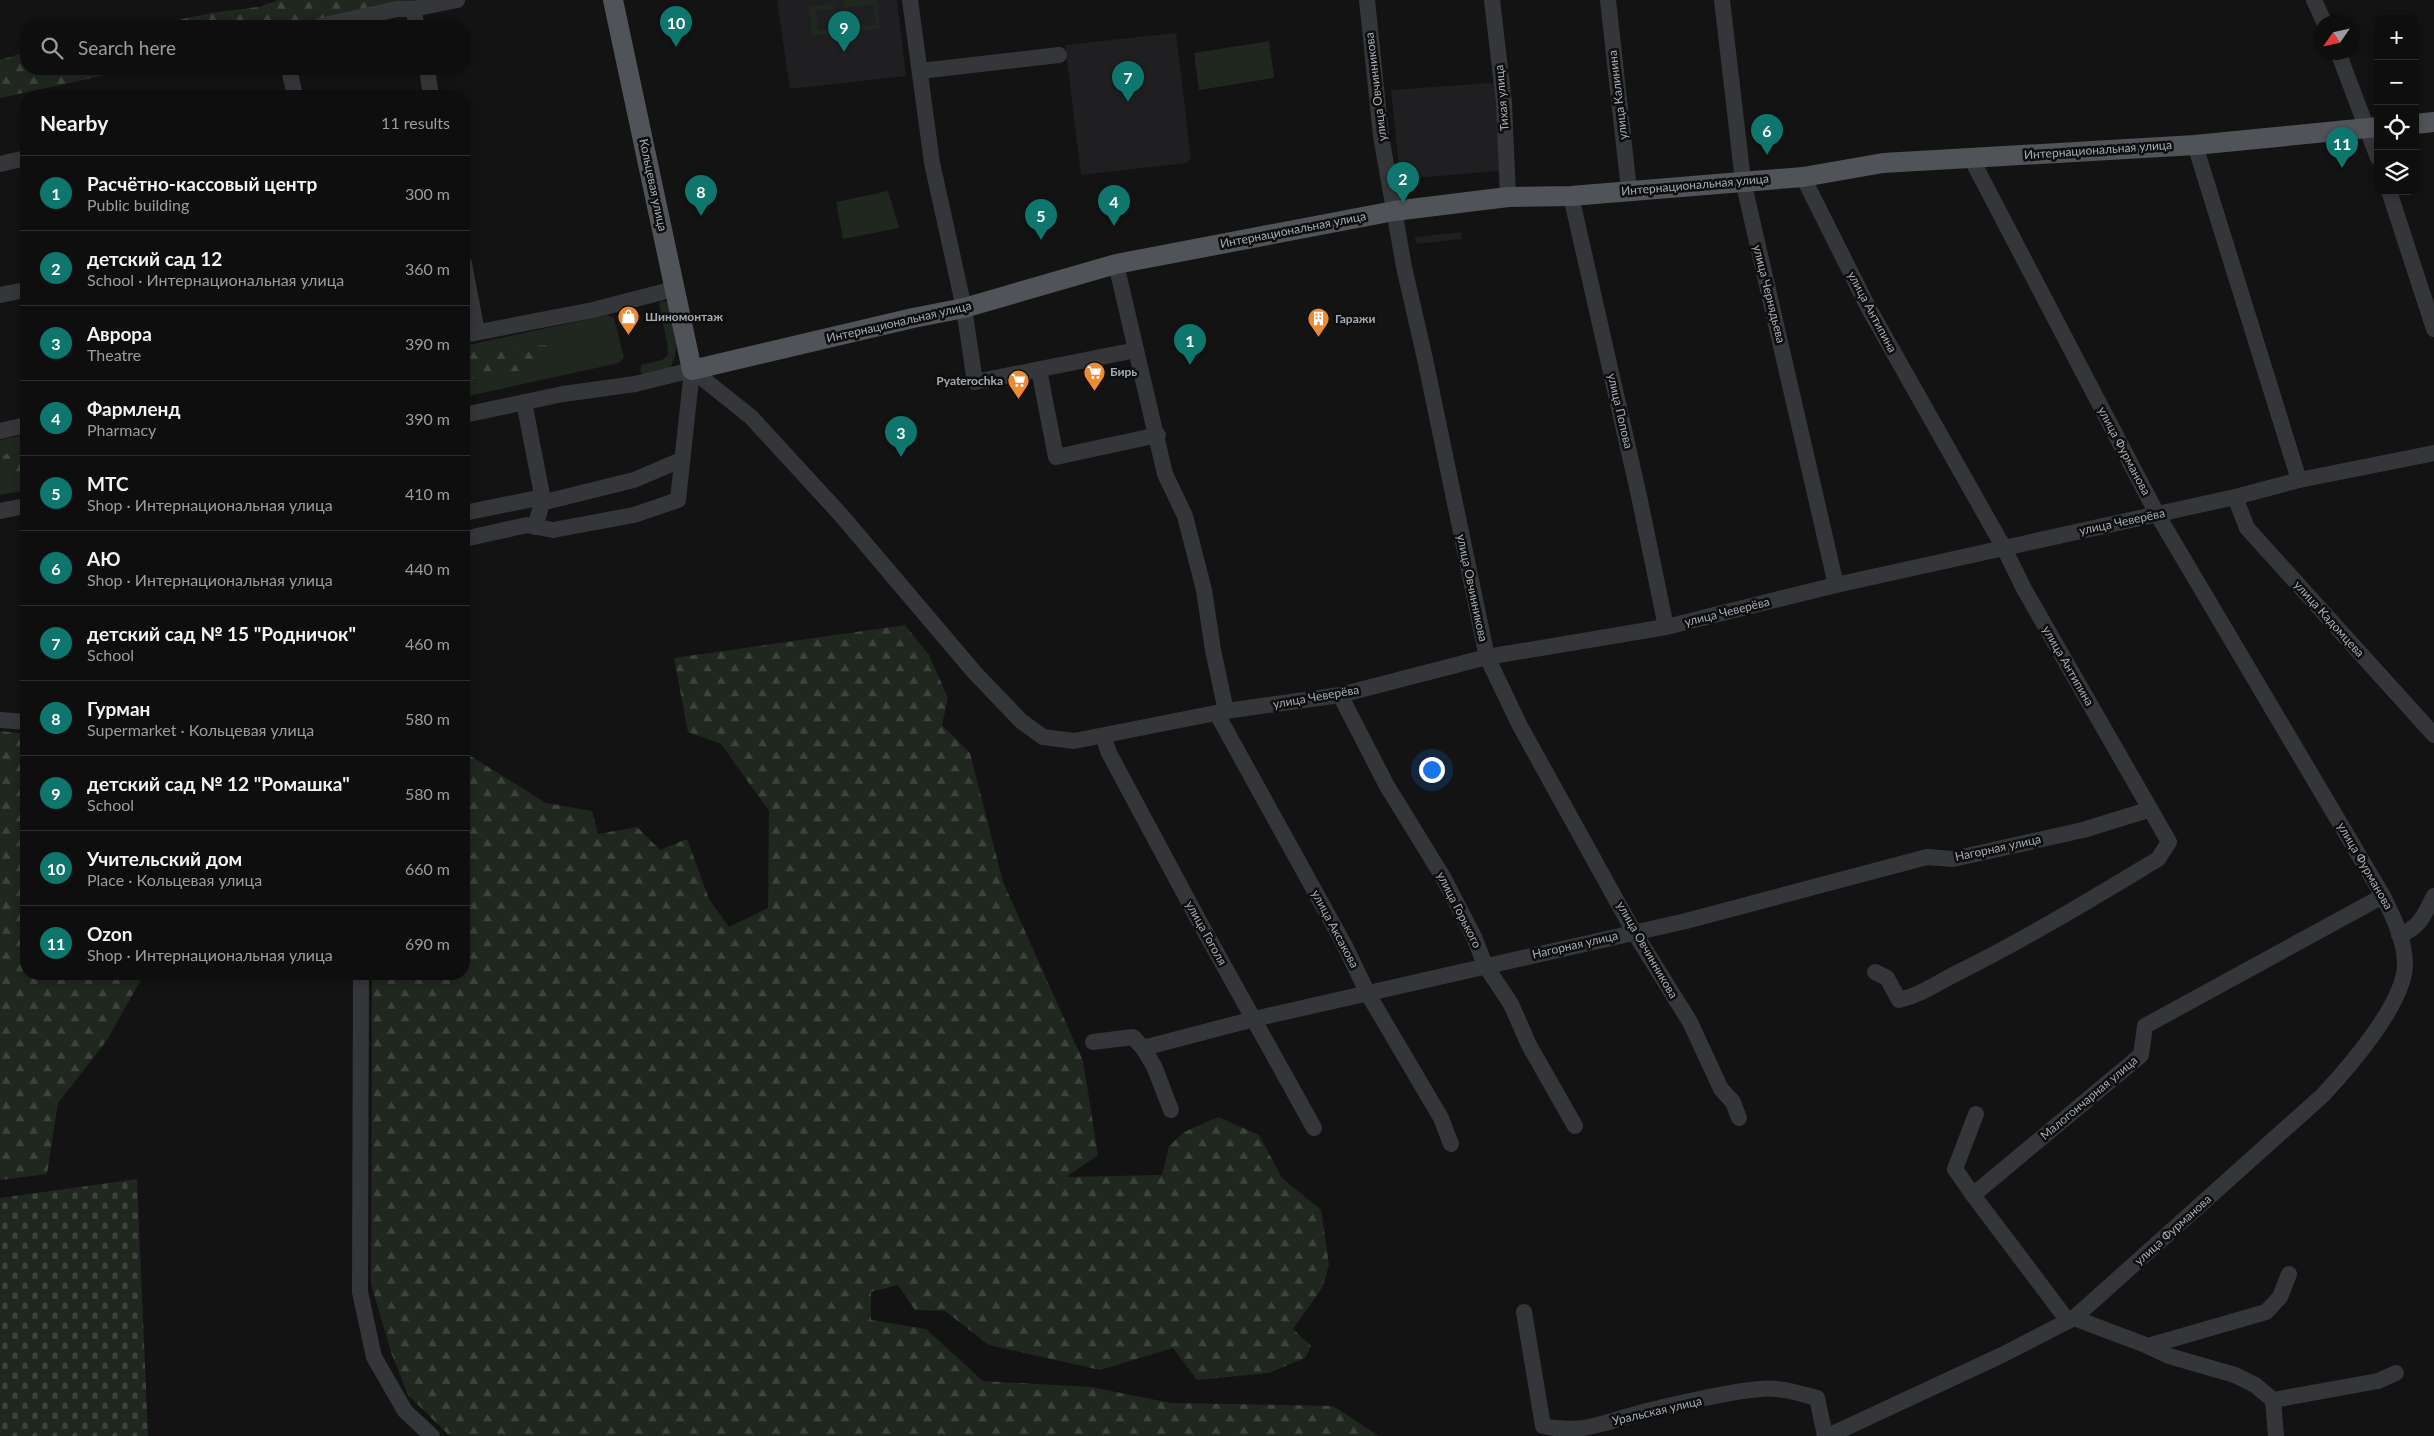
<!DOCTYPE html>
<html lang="en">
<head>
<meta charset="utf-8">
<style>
  :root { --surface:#0e0e0f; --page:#1c1c1d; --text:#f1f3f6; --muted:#9b9c9e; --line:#2e2e2f; --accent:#0f766e }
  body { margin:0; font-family:Lato,sans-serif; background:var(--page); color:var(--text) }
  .controls { position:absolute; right:15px; top:15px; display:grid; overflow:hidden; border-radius:10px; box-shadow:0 2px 8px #0003 }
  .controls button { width:45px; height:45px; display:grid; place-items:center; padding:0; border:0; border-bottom:1px solid var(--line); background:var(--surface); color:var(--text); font:25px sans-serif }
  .compass { position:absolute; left:2314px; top:15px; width:45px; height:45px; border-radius:50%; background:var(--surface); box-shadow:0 2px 8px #0003; rotate:236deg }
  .you { position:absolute; left:1431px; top:769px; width:18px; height:18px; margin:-12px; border:4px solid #fff; border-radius:50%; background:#1a73e8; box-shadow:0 0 0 8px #1a73e833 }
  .badge { display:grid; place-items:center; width:32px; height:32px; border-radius:50%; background:var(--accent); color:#fff; font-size:16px; font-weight:700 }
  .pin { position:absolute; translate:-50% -41px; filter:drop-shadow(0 1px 2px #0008) }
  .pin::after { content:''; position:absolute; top:26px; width:18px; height:15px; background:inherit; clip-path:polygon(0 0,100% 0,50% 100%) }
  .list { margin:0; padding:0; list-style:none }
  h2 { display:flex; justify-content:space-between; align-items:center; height:65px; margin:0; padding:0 20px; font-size:21px }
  h2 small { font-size:16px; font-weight:400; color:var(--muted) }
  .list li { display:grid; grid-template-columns:32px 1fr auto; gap:15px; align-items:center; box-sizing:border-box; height:75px; padding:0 20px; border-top:1px solid var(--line) }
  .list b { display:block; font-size:19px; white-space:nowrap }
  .list p { margin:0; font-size:16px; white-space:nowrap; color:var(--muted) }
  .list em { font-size:16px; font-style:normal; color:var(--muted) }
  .icon { flex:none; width:28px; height:28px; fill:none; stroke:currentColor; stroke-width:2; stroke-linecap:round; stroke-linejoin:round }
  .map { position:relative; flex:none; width:2434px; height:1436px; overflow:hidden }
  .search { position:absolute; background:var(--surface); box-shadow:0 2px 8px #0003; left:20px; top:20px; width:450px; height:55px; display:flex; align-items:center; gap:12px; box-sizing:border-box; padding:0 18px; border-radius:20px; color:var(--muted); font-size:19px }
  .panel { position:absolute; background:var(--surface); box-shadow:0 2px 8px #0003; left:20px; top:90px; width:450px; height:890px; border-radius:20px }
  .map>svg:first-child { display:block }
</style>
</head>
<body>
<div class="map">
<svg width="2434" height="1436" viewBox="0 0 2434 1436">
  <defs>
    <pattern id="forest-firs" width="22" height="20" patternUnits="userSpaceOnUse" patternTransform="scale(1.25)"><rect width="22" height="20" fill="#1f271f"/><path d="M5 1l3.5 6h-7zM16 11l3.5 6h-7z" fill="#3d443d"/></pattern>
    <pattern id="cemetery-stones" width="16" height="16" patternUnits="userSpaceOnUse" patternTransform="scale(1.25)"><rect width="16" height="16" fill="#1f271f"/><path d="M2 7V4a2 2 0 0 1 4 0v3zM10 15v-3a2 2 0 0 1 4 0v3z" fill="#3d443d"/></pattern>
  </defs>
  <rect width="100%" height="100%" fill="#131314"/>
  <g fill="#1f1f21">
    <polygon points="777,0 897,0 906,76 790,89"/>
    <polygon points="1176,33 1191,159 1187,163 1081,175 1065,45"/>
    <polygon points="1490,83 1497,85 1501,171 1400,179 1391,90"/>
    <polygon points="1461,232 1462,239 1416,244 1415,237"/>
  </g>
  <g fill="#1f271f">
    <polygon points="843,0 877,0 880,28 849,32 849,28 876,25 874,5 844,8"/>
    <polygon points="833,3 834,9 816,11 818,30 841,28 842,33 812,36 809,7"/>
    <polygon points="1269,41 1274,78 1199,90 1194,53"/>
    <polygon points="888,191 899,228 843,239 836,202"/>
    <path d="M661,301L669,302C674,324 682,348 670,368L643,375L640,371L641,365L662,360L668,355L667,343L659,303Z"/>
    <polygon points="607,315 614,318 624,358 619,363 464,397 464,346"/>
    <polygon points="26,434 26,490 0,495 0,440"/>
  </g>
  <g fill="url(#forest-firs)">
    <polygon points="279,0 434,0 338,26 148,26 217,12 258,7"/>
    <polygon points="26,52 26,69 133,69 0,98 0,60"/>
    <polygon points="545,345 553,346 553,354 511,374 497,377 481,375 464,383 464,353 484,350 490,356 512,347"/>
    <polygon points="15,449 26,451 26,477 16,475 3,462 3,456"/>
    <polygon points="905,625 929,655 948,698 942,725 970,753 1003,882 1083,1061 1098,1155 1066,1177 1162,1175 1169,1146 1184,1132 1218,1117 1259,1135 1282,1178 1321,1210 1329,1265 1322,1288 1293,1329 1311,1346 1305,1358 1269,1373 1197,1380 1173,1348 1100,1370 989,1345 945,1311 915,1310 898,1285 871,1292 871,1320 926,1329 983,1381 1091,1387 1171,1403 1333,1406 1379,1436 450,1436 408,1395 391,1352 371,1284 372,974 464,974 464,752 546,803 592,811 598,834 637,827 660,850 687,839 709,899 729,927 768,908 769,811 721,744 688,732 674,658"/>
    <polygon points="0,731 26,734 26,974 143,974 143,976 107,1040 58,1103 47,1174 0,1180"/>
    <polygon points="294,974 342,974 340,980"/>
  </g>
  <polygon fill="url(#cemetery-stones)" points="137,1179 148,1436 0,1436 0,1198"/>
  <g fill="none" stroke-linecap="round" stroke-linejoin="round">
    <g stroke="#343639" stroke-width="16">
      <polyline points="910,0 932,163 964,308 975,382 1136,350"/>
      <polyline points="1367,0 1381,136 1404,267 1425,359 1487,657 1520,726 1634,932 1690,1022 1721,1089 1733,1102 1739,1118"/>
      <polyline points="1492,0 1504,103 1508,197"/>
      <polyline points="1608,0 1629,190"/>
      <polyline points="1722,0 1743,181 1836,585"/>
      <polyline points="2314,0 2324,22"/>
      <polyline points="413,9 417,26"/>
      <polyline points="320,26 397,9 413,9 457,0"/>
      <polyline points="2338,52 2378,158"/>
      <polyline points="289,69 295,96"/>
      <polyline points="427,69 431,96"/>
      <polyline points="920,71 1059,55"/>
      <polyline points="2195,145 2299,480"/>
      <polyline points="0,164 26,158"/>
      <path d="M1803,177L1868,307L2004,548L2024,589L2169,842L2158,859C2093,898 2029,937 1961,971C1938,982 1924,994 1899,1000L1887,978L1875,972"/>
      <polyline points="2389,191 2434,329"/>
      <polyline points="1571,196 1639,496 1666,627"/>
      <polyline points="464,264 477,332"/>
      <polyline points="1116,264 1165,474 1185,516 1204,590 1213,650 1226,711"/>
      <polyline points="0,295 26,290"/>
      <polyline points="464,335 593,310 674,289"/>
      <polyline points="692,370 751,417 841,515 975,673 1021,721 1043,737 1074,741 1226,711 1340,695 1487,657 1666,627 1836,585 2235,497 2299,480 2434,453"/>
      <polyline points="1039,370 1056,457 1158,435"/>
      <polyline points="524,402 543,500 535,527"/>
      <polyline points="464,415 563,394 635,384 692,370"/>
      <polyline points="0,431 26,425"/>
      <polyline points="2235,497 2247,528 2434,735"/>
      <polyline points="0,511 26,506"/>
      <polyline points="464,513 533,499 549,501 634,480 681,460"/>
      <polyline points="464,539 527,525 553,530 634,515 678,500 692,370"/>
      <polyline points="1340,695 1387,786 1443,877 1474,937 1485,965 1511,1004 1529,1045 1575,1126"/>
      <polyline points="1217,714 1344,944 1368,994 1441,1118 1451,1144"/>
      <polyline points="0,720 26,722"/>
      <polyline points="1103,736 1109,753 1199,921 1314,1128"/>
      <path d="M2399,935C2420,928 2424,915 2434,896"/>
      <polyline points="361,974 360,1292 374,1357 405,1411 432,1436"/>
      <polyline points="1093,1042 1133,1037 1143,1048 1254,1019 1686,921 1927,857 1953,859 2083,830 2148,810"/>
      <polyline points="1143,1048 1154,1066 1171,1110"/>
      <polyline points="1973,1195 1955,1169 1976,1114"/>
      <path d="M1524,1312L1543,1426C1585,1435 1607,1421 1647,1411C1680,1403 1727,1392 1760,1389C1780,1387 1798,1393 1817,1398L1825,1436"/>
      <polyline points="2074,1318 2143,1344 2169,1356 2235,1375 2255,1385 2273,1400 2276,1436"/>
      <polyline points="2068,1321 1973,1195 2141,1055 2145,1026 2383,896"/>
      <polyline points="2148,1346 2266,1312 2280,1297 2289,1274"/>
      <polyline points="2273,1400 2378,1381 2396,1373"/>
      <path d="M1828,1436L2002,1355L2074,1318L2323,1095C2349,1067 2405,1003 2405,964C2405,941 2393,916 2383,896L2157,514L1971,158"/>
    </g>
    <g stroke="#505358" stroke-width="20">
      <polyline points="613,0 692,370 913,318 964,308 1116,264 1394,211 1508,197 1571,196 1803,177 1883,163 2195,145 2378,127"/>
      <polyline points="2415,124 2434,122"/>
    </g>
  </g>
  <defs>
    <symbol id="shop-pin" viewBox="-11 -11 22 30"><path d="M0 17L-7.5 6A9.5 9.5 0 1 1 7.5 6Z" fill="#ee8a31" stroke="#0e0e0f"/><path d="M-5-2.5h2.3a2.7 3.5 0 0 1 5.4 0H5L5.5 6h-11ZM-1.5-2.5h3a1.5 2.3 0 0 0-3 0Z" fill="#fff"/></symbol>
    <symbol id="building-pin" viewBox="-11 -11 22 30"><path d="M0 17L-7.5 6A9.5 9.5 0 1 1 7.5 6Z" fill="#ee8a31" stroke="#0e0e0f"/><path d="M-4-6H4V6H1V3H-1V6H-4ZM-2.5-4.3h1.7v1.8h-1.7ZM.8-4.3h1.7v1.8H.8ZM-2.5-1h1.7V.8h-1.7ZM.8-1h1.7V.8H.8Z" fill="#fff"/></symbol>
    <symbol id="supermarket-pin" viewBox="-11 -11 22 30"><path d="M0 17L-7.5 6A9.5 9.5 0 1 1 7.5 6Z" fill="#ee8a31" stroke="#0e0e0f"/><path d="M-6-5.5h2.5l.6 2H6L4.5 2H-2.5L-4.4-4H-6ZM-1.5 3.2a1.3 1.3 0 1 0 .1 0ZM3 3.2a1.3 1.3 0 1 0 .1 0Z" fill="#fff"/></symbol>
  </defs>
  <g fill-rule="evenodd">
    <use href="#shop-pin" x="616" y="304" width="25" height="34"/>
    <use href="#building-pin" x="1306" y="306" width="25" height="34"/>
    <use href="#supermarket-pin" x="1082" y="360" width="25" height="34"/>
    <use href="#supermarket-pin" x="1006" y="368" width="25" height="34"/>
  </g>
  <g text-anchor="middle" stroke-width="5" stroke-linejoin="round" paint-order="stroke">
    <g font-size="12" fill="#a4acb4" stroke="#0e0e0f">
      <text transform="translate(1376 87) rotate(-97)" y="4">улица Овчинникова</text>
      <text transform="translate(1618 95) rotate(-97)" y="4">улица Калинина</text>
      <text transform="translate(1502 98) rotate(-95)" y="4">Тихая улица</text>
      <text transform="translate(2098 150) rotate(-4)" y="4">Интернациональная улица</text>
      <text transform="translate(653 185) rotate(78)" y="4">Кольцевая улица</text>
      <text transform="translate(1695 185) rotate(-5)" y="4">Интернациональная улица</text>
      <text transform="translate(1293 230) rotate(-11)" y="4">Интернациональная улица</text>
      <text transform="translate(1769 294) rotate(76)" y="4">улица Чернядьева</text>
      <text transform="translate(1872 312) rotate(62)" y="4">улица Антипина</text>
      <text transform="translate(899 322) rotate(-13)" y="4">Интернациональная улица</text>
      <text transform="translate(1620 411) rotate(77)" y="4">улица Попова</text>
      <text transform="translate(2124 451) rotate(62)" y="4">улица Фурманова</text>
      <text transform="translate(2122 522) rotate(-12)" y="4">улица Чеверёва</text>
      <text transform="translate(1472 588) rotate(78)" y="4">улица Овчинникова</text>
      <text transform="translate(1727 612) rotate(-14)" y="4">улица Чеверёва</text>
      <text transform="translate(2329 619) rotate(48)" y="4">улица Кадомцева</text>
      <text transform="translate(2068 666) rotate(60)" y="4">улица Антипина</text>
      <text transform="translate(1316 697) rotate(-10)" y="4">улица Чеверёва</text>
      <text transform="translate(1998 848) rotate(-12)" y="4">Нагорная улица</text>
      <text transform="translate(2365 866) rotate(60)" y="4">улица Фурманова</text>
      <text transform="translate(1459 910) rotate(63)" y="4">улица Горького</text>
      <text transform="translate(1335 929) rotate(62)" y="4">улица Аксакова</text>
      <text transform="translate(1206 933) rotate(61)" y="4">улица Гоголя</text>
      <text transform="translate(1575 945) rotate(-13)" y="4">Нагорная улица</text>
      <text transform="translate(1647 950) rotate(60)" y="4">улица Овчинникова</text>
      <text transform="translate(2089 1098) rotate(-40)" y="4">Малогончарная улица</text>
      <text transform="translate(2173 1230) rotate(-42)" y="4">улица Фурманова</text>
      <text transform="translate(1657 1411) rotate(-13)" y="4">Уральская улица</text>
    </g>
    <g font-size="12" font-weight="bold" fill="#a4acb4" stroke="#0e0e0f" text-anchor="start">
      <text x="645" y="321">Шиномонтаж</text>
      <text x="1335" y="323">Гаражи</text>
      <text x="1110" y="376">Бирь</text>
      <text x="1003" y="385" text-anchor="end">Pyaterochka</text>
    </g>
  </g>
</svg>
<div class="controls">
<button>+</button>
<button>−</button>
<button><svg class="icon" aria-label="locate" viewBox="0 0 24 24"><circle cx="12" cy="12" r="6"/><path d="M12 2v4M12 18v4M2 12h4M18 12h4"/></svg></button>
<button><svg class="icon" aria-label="layers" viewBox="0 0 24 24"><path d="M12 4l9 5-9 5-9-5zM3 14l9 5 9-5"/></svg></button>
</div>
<svg class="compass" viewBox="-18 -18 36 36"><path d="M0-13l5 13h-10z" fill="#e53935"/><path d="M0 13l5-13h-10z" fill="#9b9c9e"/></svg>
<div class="you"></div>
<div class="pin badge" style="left:1190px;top:365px">1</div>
<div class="pin badge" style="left:1403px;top:203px">2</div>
<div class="pin badge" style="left:901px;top:457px">3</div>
<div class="pin badge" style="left:1114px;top:226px">4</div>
<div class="pin badge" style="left:1041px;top:240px">5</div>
<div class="pin badge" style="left:1767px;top:155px">6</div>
<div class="pin badge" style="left:1128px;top:102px">7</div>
<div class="pin badge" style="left:701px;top:216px">8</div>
<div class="pin badge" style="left:844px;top:52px">9</div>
<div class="pin badge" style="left:676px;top:47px">10</div>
<div class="pin badge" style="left:2342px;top:168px">11</div>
<div class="search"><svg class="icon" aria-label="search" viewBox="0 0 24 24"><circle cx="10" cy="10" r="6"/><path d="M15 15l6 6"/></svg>Search here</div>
<section class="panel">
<h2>Nearby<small>11 results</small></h2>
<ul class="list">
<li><span class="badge">1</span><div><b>Расчётно-кассовый центр</b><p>Public building</p></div><em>300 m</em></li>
<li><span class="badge">2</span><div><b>детский сад 12</b><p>School · Интернациональная улица</p></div><em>360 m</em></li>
<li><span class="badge">3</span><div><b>Аврора</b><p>Theatre</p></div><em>390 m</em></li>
<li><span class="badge">4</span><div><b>Фармленд</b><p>Pharmacy</p></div><em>390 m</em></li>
<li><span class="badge">5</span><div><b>МТС</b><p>Shop · Интернациональная улица</p></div><em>410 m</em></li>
<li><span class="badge">6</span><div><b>АЮ</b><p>Shop · Интернациональная улица</p></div><em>440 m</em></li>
<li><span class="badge">7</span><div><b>детский сад № 15 &quot;Родничок&quot;</b><p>School</p></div><em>460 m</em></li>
<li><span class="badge">8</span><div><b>Гурман</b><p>Supermarket · Кольцевая улица</p></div><em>580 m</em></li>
<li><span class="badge">9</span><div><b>детский сад № 12 &quot;Ромашка&quot;</b><p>School</p></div><em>580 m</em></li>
<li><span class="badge">10</span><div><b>Учительский дом</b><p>Place · Кольцевая улица</p></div><em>660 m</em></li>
<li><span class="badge">11</span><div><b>Ozon</b><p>Shop · Интернациональная улица</p></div><em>690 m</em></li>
</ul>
</section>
</div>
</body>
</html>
